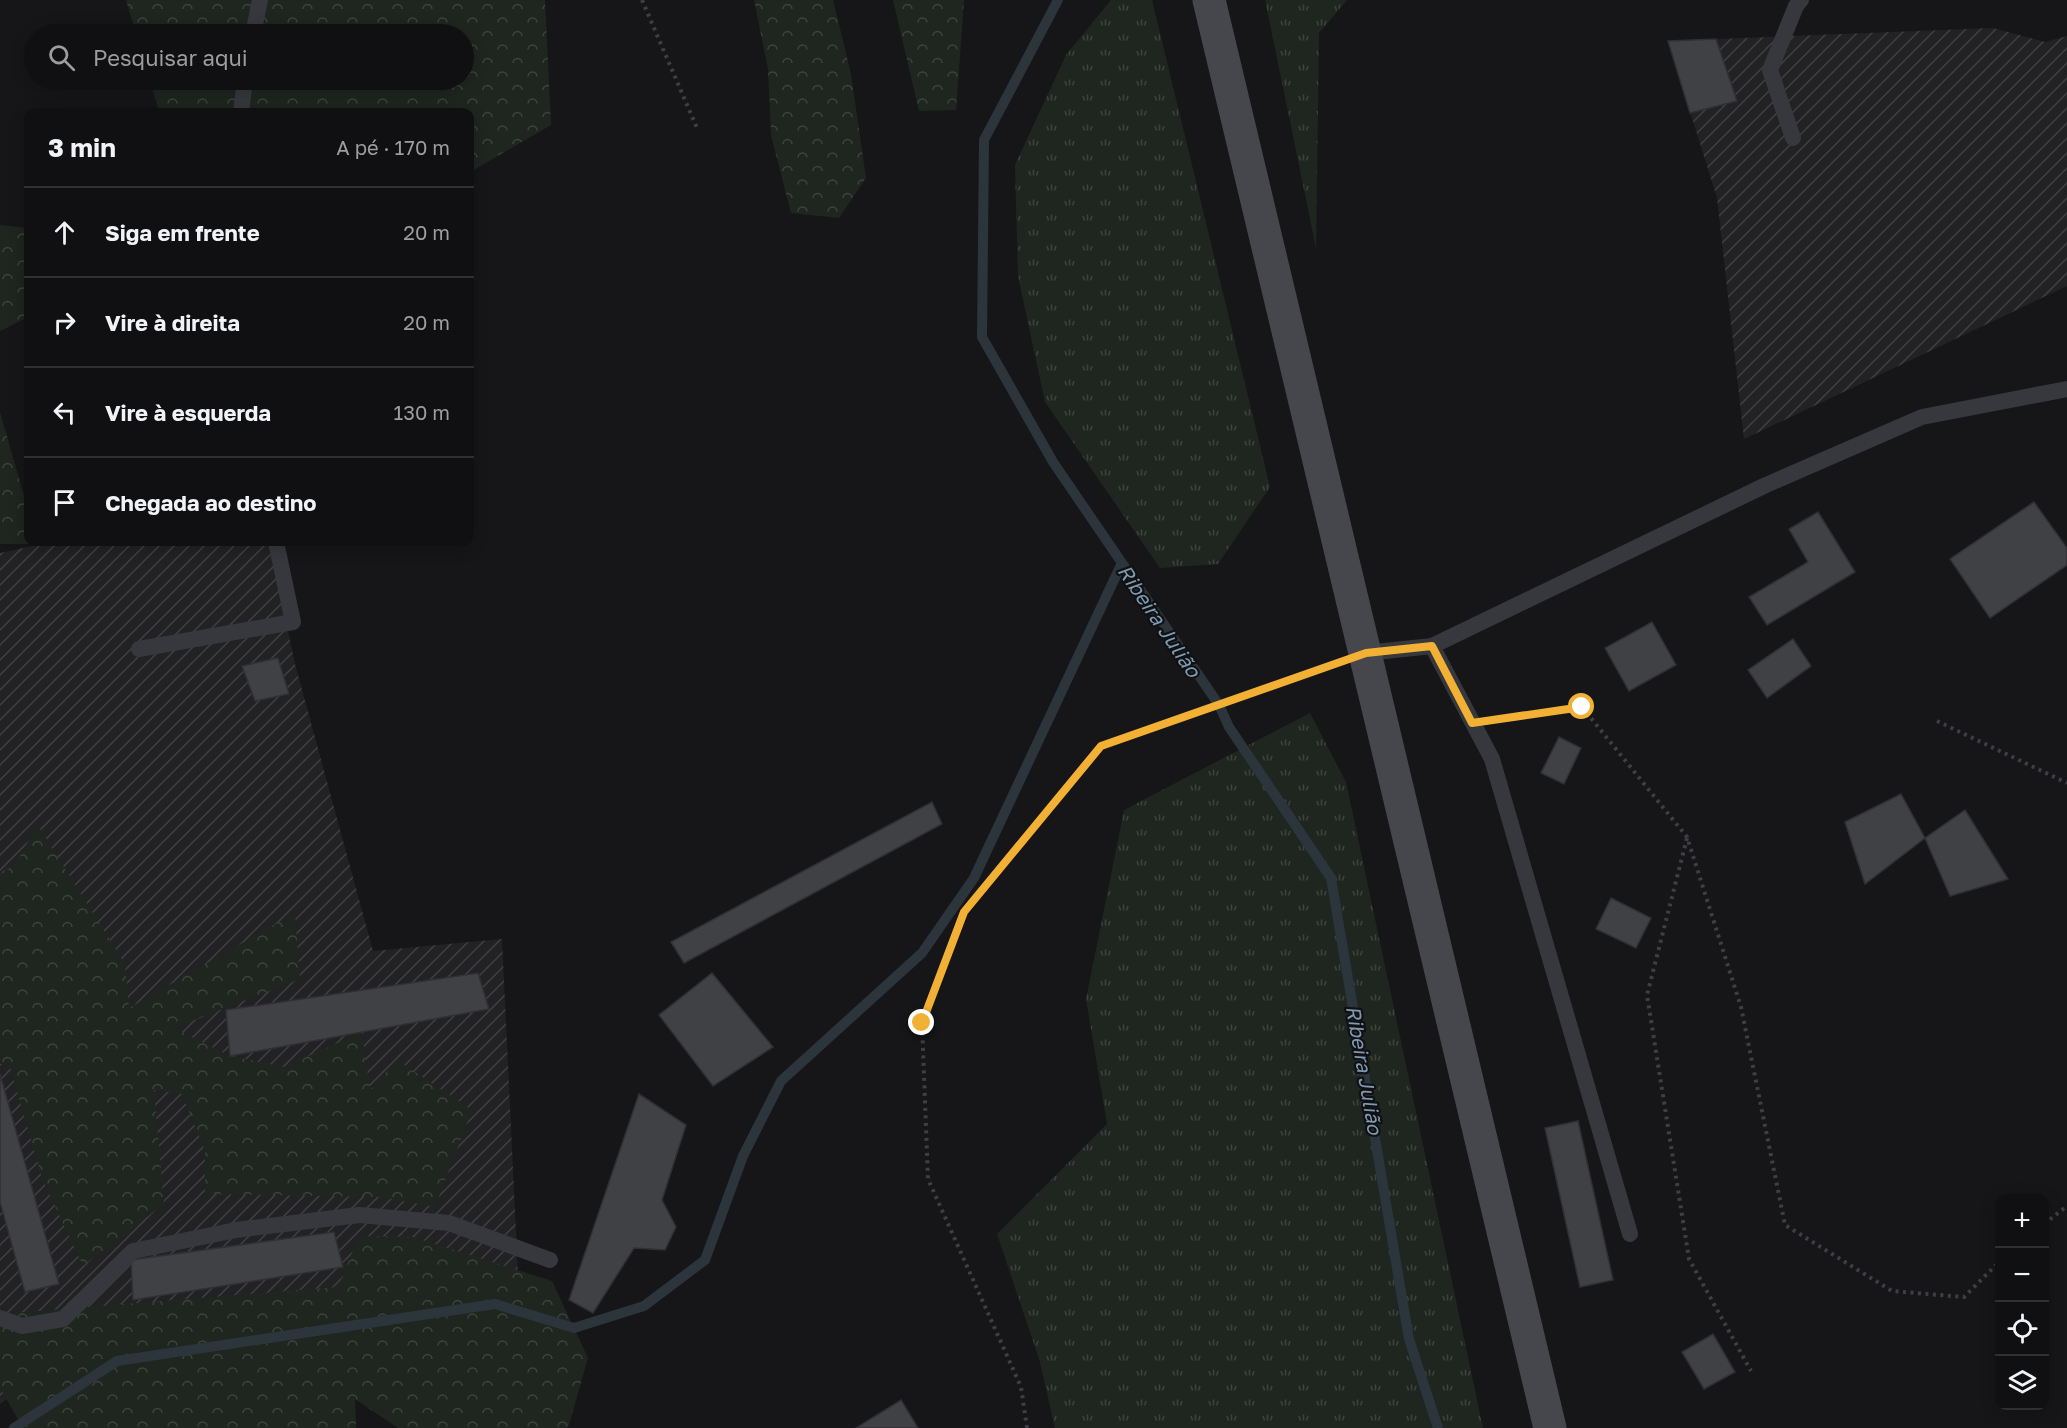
<!DOCTYPE html>
<html lang="pt">
<head>
<meta charset="utf-8">
<style>
  :root { --surface:#101012; --page:#1e1e20; --text:#f1f3f6; --muted:#9c9d9f; --line:#303032 }
  body { margin:0; font-family:"Golos Text",sans-serif; background:var(--page); color:var(--text) }
  .controls { position:absolute; right:18px; bottom:18px; display:grid; overflow:hidden; border-radius:12px; box-shadow:0 3px 15px #0003 }
  .controls button { width:54px; height:54px; display:grid; place-items:center; padding:0; border:0; border-bottom:2px solid var(--line); background:var(--surface); color:var(--text); font:30px sans-serif }
  .stop { position:absolute; width:18px; height:18px; margin:-14px; border:4px solid #f2b134; border-radius:50%; background:#fff }
  .stop.end { background:#f2b134; border-color:#fff; box-shadow:0 2px 6px #0008 }
  .list { margin:0; padding:0; list-style:none }
  h2 { display:flex; justify-content:space-between; align-items:center; height:78px; margin:0; padding:0 24px; font-size:26px }
  h2 small { font-size:20px; font-weight:400; color:var(--muted) }
  .list li { display:grid; grid-template-columns:39px 1fr auto; gap:18px; align-items:center; box-sizing:border-box; height:90px; padding:0 24px; border-top:2px solid var(--line) }
  .list b { display:block; font-size:22px; white-space:nowrap }
  .list em { font-size:20px; font-style:normal; color:var(--muted) }
  .icon { flex:none; width:33px; height:33px; fill:none; stroke:currentColor; stroke-width:2; stroke-linecap:round; stroke-linejoin:round }
  .map { position:relative; flex:none; width:2067px; height:1428px; overflow:hidden }
  .search { position:absolute; background:var(--surface); box-shadow:0 3px 15px #0003; left:24px; top:24px; width:450px; height:66px; display:flex; align-items:center; gap:15px; box-sizing:border-box; padding:0 21px; border-radius:33px; color:var(--muted); font-size:22px }
  .panel { position:absolute; background:var(--surface); box-shadow:0 3px 15px #0003; left:24px; top:108px; width:450px; height:438px; border-radius:12px }
  .map>svg:first-child { display:block }
</style>
</head>
<body>
<div class="map">
<svg width="2067" height="1428" viewBox="0 0 2067 1428">
  <defs>
    <pattern id="industrial-furrows" width="10" height="10" patternUnits="userSpaceOnUse" patternTransform="scale(1.5)"><rect width="10" height="10" fill="#222225"/><path d="M-1 1l2-2M0 10L10 0M9 11l2-2" fill="none" stroke="#3f3f43"/></pattern>
    <pattern id="grass-tufts" width="24" height="20" patternUnits="userSpaceOnUse" patternTransform="scale(1.5)"><rect width="24" height="20" fill="#1e261f"/><path d="M3 7l-1-3M5 7V3M7 7l1-3M15 17l-1-3M17 17v-4M19 17l1-3" fill="none" stroke="#3c433d"/></pattern>
    <pattern id="forest-crowns" width="20" height="18" patternUnits="userSpaceOnUse" patternTransform="scale(1.5)"><rect width="20" height="18" fill="#1e261f"/><path d="M2 6a3 3 0 1 1 6 0M12 15a3 3 0 1 1 6 0" fill="none" stroke="#3c433d"/></pattern>
  </defs>
  <rect width="100%" height="100%" fill="#161618"/>
  <g fill="url(#industrial-furrows)">
    <polygon points="1993,28 2045,42 2067,36 2067,286 1744,439 1717,198 1668,41"/>
    <polygon points="50,542 269,542 295,664 373,951 502,939 518,1275 88,1341 0,1404 0,553"/>
  </g>
  <g fill="url(#grass-tufts)">
    <polygon points="1111,0 1152,0 1270,487 1218,564 1160,568 1045,402 1018,276 1015,165 1066,55"/>
    <polygon points="1265,0 1347,0 1319,33 1316,248"/>
    <polygon points="1310,713 1346,782 1483,1428 1055,1428 1040,1362 997,1234 1107,1124 1086,999 1124,810"/>
  </g>
  <g fill="url(#forest-crowns)">
    <polygon points="126,0 545,0 551,125 470,172 470,112 159,112 150,80 464,80 464,34 136,34"/>
    <polygon points="754,0 833,0 851,74 866,178 839,218 791,213 771,135 768,69"/>
    <polygon points="893,0 964,0 956,110 919,111"/>
    <polygon points="0,225 28,228 28,317 0,331"/>
    <polygon points="0,412 28,510 28,542 38,542 38,544 0,544"/>
    <polygon points="37,824 125,964 129,1008 295,913 300,979 174,1028 230,1056 284,1067 362,1032 370,1090 397,1060 472,1110 435,1207 381,1197 205,1194 205,1151 182,1094 154,1090 164,1204 83,1266 42,1178 9,1064 0,1064 0,872 15,866"/>
    <polygon points="359,1236 413,1237 552,1281 588,1358 569,1425 566,1428 398,1428 355,1399 356,1428 23,1428 0,1388 0,1314 338,1287"/>
  </g>
  <g fill="none" stroke-linecap="round" stroke-linejoin="round">
    <g stroke="#2c353c" stroke-width="10">
      <polyline points="1058,0 984,140 982,337 1053,462 1219,705 1229,727 1331,878 1409,1339 1438,1428"/>
      <polyline points="14,1428 117,1361 495,1304 574,1328 644,1306 705,1260 743,1156 781,1081 922,953 974,878 1121,565"/>
    </g>
  </g>
  <g fill="#404145" stroke="#303034" stroke-width="1.5">
    <polygon points="1716,39 1737,101 1690,113 1668,41"/>
    <polygon points="2034,502 2067,548 2067,565 1990,618 1950,559"/>
    <polygon points="1818,512 1855,572 1767,625 1749,597 1808,562 1789,529"/>
    <polygon points="1652,622 1676,665 1629,691 1605,648"/>
    <polygon points="1793,639 1811,666 1767,698 1748,670"/>
    <polygon points="278,658 289,694 255,701 242,666"/>
    <polygon points="1559,737 1581,748 1564,784 1541,773"/>
    <polygon points="1901,794 1925,838 1865,884 1845,822"/>
    <polygon points="932,802 942,824 684,963 671,942"/>
    <polygon points="1965,810 2008,879 1950,896 1925,838"/>
    <polygon points="1611,898 1651,918 1636,948 1596,929"/>
    <polygon points="478,973 489,1009 230,1056 226,1010"/>
    <polygon points="712,973 773,1047 713,1086 659,1015"/>
    <polygon points="0,1074 59,1284 25,1292 0,1202"/>
    <polygon points="639,1094 686,1125 662,1200 676,1227 665,1250 634,1248 593,1313 569,1300"/>
    <polygon points="1578,1121 1613,1280 1580,1287 1545,1128"/>
    <polygon points="334,1232 343,1267 133,1300 131,1260"/>
    <polygon points="1713,1334 1735,1372 1704,1389 1682,1352"/>
    <polygon points="901,1400 918,1428 856,1428"/>
  </g>
  <g fill="none" stroke-linecap="round" stroke-linejoin="round">
    <g stroke="#3d3f44" stroke-width="4" stroke-dasharray="3 4.5" stroke-linecap="butt">
      <polyline points="642,0 697,128"/>
      <polyline points="1500,719 1582,707 1687,837 1741,1007 1785,1225 1892,1291 1964,1297 2000,1261"/>
      <polyline points="1937,721 2067,783"/>
      <polyline points="1687,838 1647,995 1689,1259 1751,1371"/>
      <polyline points="2044,1224 2067,1206"/>
      <polyline points="1027,1428 1021,1387 928,1179 922,1023 964,912 1101,746 1333,665"/>
    </g>
    <g stroke="#37383d" stroke-width="16">
      <polyline points="253,34 260,0"/>
      <polyline points="241,112 245,80"/>
      <polyline points="1793,138 1770,70 1796,6 1801,0"/>
      <polyline points="1432,646 1492,759 1630,1234"/>
      <polyline points="139,649 293,622 276,542"/>
      <polyline points="1366,653 1432,646 1766,485 1922,417 2067,389"/>
      <polyline points="0,1318 22,1326 63,1319 133,1251 236,1230 359,1215 449,1223 550,1260"/>
    </g>
    <polyline stroke="#45474d" stroke-width="33" points="1209,0 1550,1428"/>
  </g>
  <g fill="none" stroke-linecap="round" stroke-linejoin="round">
    <polyline stroke="#f2b134" stroke-width="8" points="922,1023 964,912 1101,746 1366,653 1432,646 1472,723 1582,707"/>
  </g>
  <g text-anchor="middle" stroke-width="4.5" stroke-linejoin="round" paint-order="stroke">
    <g font-size="20" font-style="italic" fill="#7f9bb3" stroke="#111113">
      <text transform="translate(1159 621) rotate(56)" y="7">Ribeira Julião</text>
      <text transform="translate(1364 1070) rotate(80)" y="7">Ribeira Julião</text>
    </g>
  </g>
</svg>
<div class="controls">
<button>+</button>
<button>−</button>
<button><svg class="icon" aria-label="locate" viewBox="0 0 24 24"><circle cx="12" cy="12" r="6"/><path d="M12 2v4M12 18v4M2 12h4M18 12h4"/></svg></button>
<button><svg class="icon" aria-label="layers" viewBox="0 0 24 24"><path d="M12 4l9 5-9 5-9-5zM3 14l9 5 9-5"/></svg></button>
</div>
<div class="stop" style="left:1582px;top:707px"></div>
<div class="stop end" style="left:922px;top:1023px"></div>
<div class="search"><svg class="icon" aria-label="search" viewBox="0 0 24 24"><circle cx="10" cy="10" r="6"/><path d="M15 15l6 6"/></svg>Pesquisar aqui</div>
<section class="panel">
<h2>3 min<small>A pé · 170 m</small></h2>
<ul class="list">
<li><svg class="icon" aria-label="ahead" viewBox="0 0 24 24"><path d="M12 20V5M6 11l6-6 6 6"/></svg><div><b>Siga em frente</b></div><em>20 m</em></li>
<li><svg class="icon" aria-label="right" viewBox="0 0 24 24"><path d="M7 20v-9h11M14 6l5 5-5 5"/></svg><div><b>Vire à direita</b></div><em>20 m</em></li>
<li><svg class="icon" aria-label="left" viewBox="0 0 24 24"><path d="M17 20v-9H6M10 6l-5 5 5 5"/></svg><div><b>Vire à esquerda</b></div><em>130 m</em></li>
<li><svg class="icon" aria-label="arrive" viewBox="0 0 24 24"><path d="M6 21V4h12l-3 4 3 4H6"/></svg><div><b>Chegada ao destino</b></div></li>
</ul>
</section>
</div>
</body>
</html>
